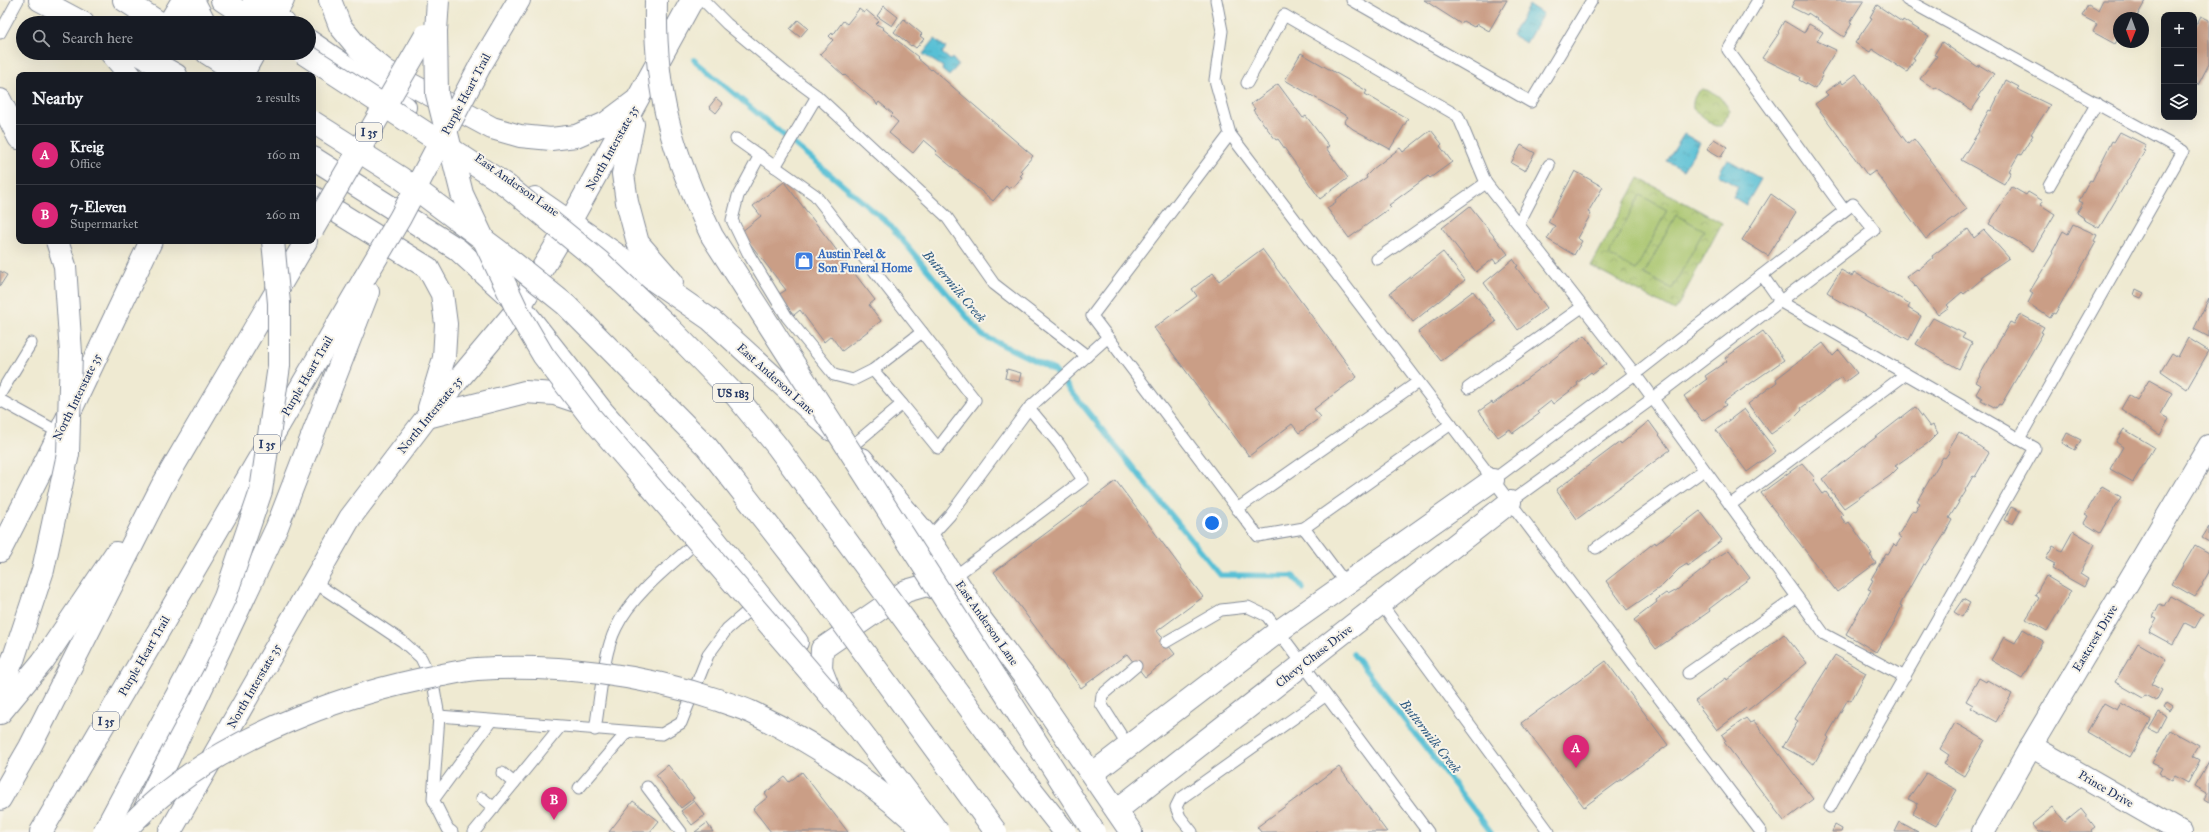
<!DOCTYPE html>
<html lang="en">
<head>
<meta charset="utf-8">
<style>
  :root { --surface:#171b24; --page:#20242c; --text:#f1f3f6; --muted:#9ea1a6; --line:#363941; --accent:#db2777 }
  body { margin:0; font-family:"IM FELL Great Primer",serif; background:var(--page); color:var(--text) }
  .controls { position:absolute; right:12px; top:12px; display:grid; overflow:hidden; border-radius:8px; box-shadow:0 4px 16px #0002 }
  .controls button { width:36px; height:36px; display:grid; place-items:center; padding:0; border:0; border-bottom:1px solid var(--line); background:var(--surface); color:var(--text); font:20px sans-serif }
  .compass { position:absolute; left:2113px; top:12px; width:36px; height:36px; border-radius:50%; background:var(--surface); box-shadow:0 4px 16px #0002; rotate:181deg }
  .you { position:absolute; left:1212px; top:523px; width:14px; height:14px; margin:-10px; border:3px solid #fff; border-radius:50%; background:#1a73e8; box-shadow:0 0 0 6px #1a73e833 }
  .badge { display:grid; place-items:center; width:26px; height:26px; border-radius:50%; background:var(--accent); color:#fff; font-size:13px; font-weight:700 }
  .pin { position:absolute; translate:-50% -33px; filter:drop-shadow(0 1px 2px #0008) }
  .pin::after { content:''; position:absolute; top:21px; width:14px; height:12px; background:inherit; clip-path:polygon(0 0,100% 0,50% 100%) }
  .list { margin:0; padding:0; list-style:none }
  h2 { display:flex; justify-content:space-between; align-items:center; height:52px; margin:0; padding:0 16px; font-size:17px }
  h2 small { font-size:13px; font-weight:400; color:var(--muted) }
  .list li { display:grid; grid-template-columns:26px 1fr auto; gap:12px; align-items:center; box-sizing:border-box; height:60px; padding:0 16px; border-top:1px solid var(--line) }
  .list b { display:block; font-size:15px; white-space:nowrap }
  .list p { margin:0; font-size:13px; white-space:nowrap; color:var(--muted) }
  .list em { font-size:13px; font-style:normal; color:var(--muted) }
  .icon { flex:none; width:22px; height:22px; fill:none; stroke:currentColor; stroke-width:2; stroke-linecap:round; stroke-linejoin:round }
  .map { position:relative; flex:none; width:2209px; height:832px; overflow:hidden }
  .search { position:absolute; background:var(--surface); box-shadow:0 4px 16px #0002; left:16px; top:16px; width:300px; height:44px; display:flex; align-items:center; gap:10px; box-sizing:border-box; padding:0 14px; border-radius:22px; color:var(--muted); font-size:15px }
  .panel { position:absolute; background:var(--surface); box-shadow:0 4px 16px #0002; left:16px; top:72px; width:300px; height:172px; border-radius:8px }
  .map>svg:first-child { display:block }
</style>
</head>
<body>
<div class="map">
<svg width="2209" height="832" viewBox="0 0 2209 832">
  <defs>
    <pattern id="park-crowns" width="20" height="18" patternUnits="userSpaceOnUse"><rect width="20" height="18" fill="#a7c46c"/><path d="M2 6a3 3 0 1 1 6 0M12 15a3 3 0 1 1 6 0" fill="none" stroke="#87a05c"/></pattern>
    <pattern id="water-ripples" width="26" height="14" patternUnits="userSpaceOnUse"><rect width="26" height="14" fill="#58c0d5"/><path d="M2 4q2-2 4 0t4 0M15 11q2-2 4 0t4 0" fill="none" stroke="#489cb0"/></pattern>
  </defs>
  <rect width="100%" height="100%" fill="#f7f3e8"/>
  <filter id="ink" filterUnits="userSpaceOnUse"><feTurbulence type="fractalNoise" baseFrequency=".025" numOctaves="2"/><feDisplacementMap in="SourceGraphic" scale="8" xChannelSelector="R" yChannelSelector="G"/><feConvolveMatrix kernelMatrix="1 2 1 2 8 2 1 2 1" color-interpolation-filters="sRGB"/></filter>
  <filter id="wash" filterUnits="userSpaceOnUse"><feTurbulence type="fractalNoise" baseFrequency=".012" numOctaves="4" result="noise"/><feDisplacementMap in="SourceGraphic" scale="16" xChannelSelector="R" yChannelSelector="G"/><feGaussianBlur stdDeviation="0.9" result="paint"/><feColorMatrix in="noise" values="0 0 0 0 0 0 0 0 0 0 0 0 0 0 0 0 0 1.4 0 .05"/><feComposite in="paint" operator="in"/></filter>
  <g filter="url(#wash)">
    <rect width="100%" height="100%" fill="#efead2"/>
    <g fill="url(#park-crowns)" stroke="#617a65">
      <path d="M1702,89C1717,92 1723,99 1730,111L1721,126H1715L1693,109C1692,99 1695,94 1702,89Z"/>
      <polygon points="1639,178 1722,223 1675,311 1591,266"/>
    </g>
    <g fill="#a7c46c" stroke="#617a65">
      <polygon points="1640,195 1667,210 1636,270 1608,255"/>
      <polygon points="1676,215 1704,230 1672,289 1644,274"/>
    </g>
    <g fill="url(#water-ripples)" stroke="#3a789a">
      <polygon points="1529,5 1543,14 1526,43 1512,35"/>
      <polygon points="935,39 946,48 942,53 950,60 952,58 958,65 949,76 942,70 943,67 923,54"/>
      <polygon points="1684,134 1700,143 1683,170 1667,161"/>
      <polygon points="1727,159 1761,179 1746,205 1733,197 1738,187 1718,175"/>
    </g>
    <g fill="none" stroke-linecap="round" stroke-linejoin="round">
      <g stroke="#58c0d5" stroke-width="5.5">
        <polyline points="694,60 888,223 982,335 1054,370 1220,575 1293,576 1303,589"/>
        <polyline points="1353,654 1491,832"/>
      </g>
    </g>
    <g id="blocks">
      <g fill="#ca9e86">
        <polygon points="1424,0 1507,0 1489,31 1477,24 1474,27 1463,21 1461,24"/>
        <polygon points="1795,0 1864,0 1850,22 1852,23 1844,37 1808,13 1807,15 1791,7"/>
        <polygon points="2103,0 2146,0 2136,18 2119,18 2119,37 2115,44 2093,32 2097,24 2082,16 2088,5 2098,10"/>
        <polygon points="1877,5 1902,22 1903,20 1929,36 1913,58 1915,59 1907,72 1872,49 1870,52 1855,43 1872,18 1870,17"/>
        <polygon points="884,6 898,17 892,26 877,16"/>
        <polygon points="859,9 864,13 866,10 879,21 876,24 884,28 883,29 918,57 917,58 931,70 932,69 1033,156 1020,171 1023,173 1020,176 1022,177 1013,188 1011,186 1009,189 1006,186 993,201 935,153 937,151 924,140 913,153 889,133 898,122 891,116 893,114 879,102 877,105 875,101 845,75 844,76 820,54 833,40 829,36 832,33 833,35 843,21 847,24"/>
        <polygon points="2201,16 2209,20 2209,64 2198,85 2194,83 2194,28"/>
        <polygon points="904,19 922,34 920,36 924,39 916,48 912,45 911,46 894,32"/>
        <polygon points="798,20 808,28 800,37 790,29"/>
        <polygon points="1784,21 1804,33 1809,24 1823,32 1817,41 1836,50 1821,74 1823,76 1815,89 1799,80 1800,77 1762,58 1779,33 1778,32"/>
        <polygon points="1942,42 1978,67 1979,65 1994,74 1978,96 1980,98 1972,110 1936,87 1935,89 1920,79 1937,56 1934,55"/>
        <polygon points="1301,53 1367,91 1365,94 1408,119 1390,149 1353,129 1344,122 1348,117 1285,80"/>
        <polygon points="1856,74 1908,144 1914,139 1967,209 1926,239 1875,171 1868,176 1815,104 1828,95 1825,92 1841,81 1843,84"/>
        <polygon points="2006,80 2019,87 2017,89 2050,105 2031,134 2033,135 2021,155 2019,154 2009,171 2011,172 2004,184 1961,160 1979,131 1978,130 1989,110 1991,111"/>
        <polygon points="1278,84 1303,118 1306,116 1329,146 1326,148 1348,178 1320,199 1278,139 1276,140 1253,110 1255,109 1251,104"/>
        <polygon points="716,98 723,104 716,113 709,107"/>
        <polygon points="1431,130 1442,144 1440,146 1452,162 1430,178 1428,176 1389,205 1391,207 1349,238 1327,208 1336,202 1335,200 1367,178 1366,176 1373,169 1400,148 1403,152"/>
        <polygon points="2120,132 2146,145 2143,150 2145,151 2099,228 2083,219 2084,218 2077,213 2083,203 2079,201 2090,180 2092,181 2112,141 2114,142"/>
        <polygon points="1714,139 1727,147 1721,157 1707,149"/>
        <polygon points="1521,145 1535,153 1525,171 1511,163"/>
        <polygon points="1575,171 1603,187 1588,212 1591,214 1577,238 1582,241 1574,255 1547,239 1555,226 1548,222"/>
        <polygon points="784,182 875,300 869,305 881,321 842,351 831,336 824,342 800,310 794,315 778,295 786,290 741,232 761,216 753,206"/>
        <polygon points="2012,187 2026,195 2028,192 2043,201 2041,205 2055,214 2033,251 1989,224"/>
        <polygon points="1771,194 1796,212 1768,256 1742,240"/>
        <polygon points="1470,206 1508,254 1496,263 1493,259 1476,272 1442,228"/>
        <polygon points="2073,224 2097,235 2094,241 2096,242 2055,314 2053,313 2050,318 2028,303 2033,293 2030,291 2053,253 2052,252 2063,231 2068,234"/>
        <polygon points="1968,229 1974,238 1984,230 2009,258 1981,277 1982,279 1964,294 1962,292 1947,305 1949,307 1938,315 1916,286 1915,287 1906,277 1917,269 1918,270 1933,258 1932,256"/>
        <polygon points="1262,249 1357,377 1314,409 1321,417 1299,433 1292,424 1249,456 1154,328 1197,296 1192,289 1213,273 1219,281"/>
        <polygon points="1443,252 1465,280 1413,322 1390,293"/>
        <polygon points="1513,259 1518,266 1516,267 1547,308 1518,330 1484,283"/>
        <polygon points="1841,270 1852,276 1854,272 1892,295 1893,294 1910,304 1908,308 1921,316 1909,340 1832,297 1833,296 1827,292"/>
        <polygon points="0,271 7,275 0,286"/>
        <polygon points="2136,289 2144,293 2141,298 2134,295"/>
        <polygon points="1473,291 1496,322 1441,361 1418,332"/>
        <polygon points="2209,298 2209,337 2194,329"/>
        <polygon points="2020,314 2044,327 2041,332 2043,333 2001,405 1999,404 1996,408 1981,400 1982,398 1976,394 1981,385 1976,382 2010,322 2014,324"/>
        <polygon points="1933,318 1965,334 1962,338 1972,343 1959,369 1916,344"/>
        <polygon points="1763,331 1784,360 1724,402 1726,405 1702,421 1684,396 1707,379 1705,376 1727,361 1725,358"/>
        <polygon points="1585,335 1606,364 1593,374 1591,372 1577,383 1578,385 1553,404 1551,401 1537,412 1539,414 1513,433 1510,429 1498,437 1479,411 1492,402 1493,404"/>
        <polygon points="2188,338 2209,351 2187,389 2161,371 2172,353 2178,357"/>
        <polygon points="1823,343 1833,356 1839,350 1857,373 1845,382 1842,377 1801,408 1802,410 1794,418 1771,434 1748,404 1777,382 1776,379"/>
        <polygon points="1007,369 1021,373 1019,382 1005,378"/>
        <polygon points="2149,380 2172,393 2160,414 2169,419 2160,435 2121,409 2129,395 2137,400"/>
        <polygon points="1915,407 1930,427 1933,425 1938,433 1928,443 1895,466 1898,468 1890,476 1844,508 1822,479"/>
        <polygon points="1744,409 1776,451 1747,472 1716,430"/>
        <polygon points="1649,421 1670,450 1577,519 1556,490 1620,442 1621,444"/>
        <polygon points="2124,429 2154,447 2133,482 2110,469 2123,447 2116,442"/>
        <polygon points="1959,432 1989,453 1975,477 1973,476 1965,490 1966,491 1949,518 1952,520 1944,535 1925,565 1923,564 1900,605 1902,606 1894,623 1876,652 1846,634 1871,590 1868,589 1873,580 1871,579 1886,553 1888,554 1894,544 1896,546 1901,538 1898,536 1912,511 1915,512 1920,503 1917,501 1943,457 1945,458 1950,451 1948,450"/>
        <polygon points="2067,433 2081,440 2075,450 2062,443"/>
        <polygon points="1802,463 1815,478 1813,480 1823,494 1826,492 1843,515 1841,517 1846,524 1849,522 1872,554 1870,555 1876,563 1837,592 1761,493"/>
        <polygon points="1116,481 1203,597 1157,631 1175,654 1145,677 1127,654 1081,688 994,572"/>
        <polygon points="2102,486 2121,497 2100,533 2084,523 2088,516 2085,514"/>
        <polygon points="2011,507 2020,511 2013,524 2004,520"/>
        <polygon points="1700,511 1722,540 1688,566 1687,564 1679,569 1662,586 1627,610 1606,581 1655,542 1656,544"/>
        <polygon points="2209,527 2209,542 2202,538"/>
        <polygon points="2073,531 2095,544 2080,574 2088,579 2084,587 2052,569 2055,564 2046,559 2053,546 2062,551"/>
        <polygon points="2195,545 2209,553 2209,572 2202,584 2203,585 2195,597 2172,584"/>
        <polygon points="1729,550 1750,578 1709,609 1710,611 1656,649 1634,620 1657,602 1656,600 1666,593 1668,595 1677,590 1710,564 1709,562"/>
        <polygon points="2046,576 2071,591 2047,631 2026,619 2039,598 2035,595"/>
        <polygon points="2170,596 2203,614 2195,628 2185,623 2173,645 2149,632 2157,619 2153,617 2160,604 2164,606"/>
        <polygon points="1963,599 1970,603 1962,617 1954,612"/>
        <polygon points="2023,629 2043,641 2022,678 1991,660 2004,637 2015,643"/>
        <polygon points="1784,634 1807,663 1748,710 1746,708 1717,730 1695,701 1726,678 1727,680"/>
        <polygon points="2138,643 2166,659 2151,684 2162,690 2156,701 2145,695 2143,698 2115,682"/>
        <polygon points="1835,655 1866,673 1851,701 1848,699 1827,736 1829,738 1814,764 1783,747 1798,721 1795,719"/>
        <polygon points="1606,661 1668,745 1584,807 1521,723"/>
        <polygon points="1979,678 1986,682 1987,680 2012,694 1996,722 1971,708 1973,705 1966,701"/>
        <polygon points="2167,702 2173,706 2170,711 2164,707"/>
        <polygon points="2104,703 2117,710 2121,703 2151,720 2130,757 2087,732"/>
        <polygon points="2159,712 2166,716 2157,733 2149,729"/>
        <polygon points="1746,718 1750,723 1754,721 1813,799 1784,821 1724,742 1726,741 1722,735"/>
        <polygon points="1955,723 1985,740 1964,776 1944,764 1949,755 1940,749"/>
        <polygon points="2170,730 2199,746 2193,756 2200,760 2188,783 2175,776 2172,780 2159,773 2162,768 2152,763"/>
        <polygon points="2209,761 2209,802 2204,799 2207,793 2195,786"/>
        <polygon points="668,765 694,798 681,808 656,775"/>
        <polygon points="1339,767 1387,832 1261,832 1257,827"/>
        <polygon points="802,772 848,832 771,832 753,809 768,797 765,793 785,777 789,782"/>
        <polygon points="1926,773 1957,790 1936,826 1913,813 1918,804 1908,799"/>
        <polygon points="633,801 659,821 650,832 609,832"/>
        <polygon points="694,801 705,815 692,825 681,811"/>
        <polygon points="2053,807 2065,822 2081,809 2095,827 2091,830 2092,832 2039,832 2032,824"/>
        <polygon points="1900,822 1918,832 1895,832"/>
        <polygon points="707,823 713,832 695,832"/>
        <polygon points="1835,825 1842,829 1841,832 1832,832"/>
      </g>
    </g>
  </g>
  <g filter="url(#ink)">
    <use href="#blocks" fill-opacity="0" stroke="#858c98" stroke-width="1"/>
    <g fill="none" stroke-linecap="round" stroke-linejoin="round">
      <defs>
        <g id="lane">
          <polyline points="703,0 727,24 786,73 817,96 946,216 994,284 1087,356"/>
          <polyline points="1216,0 1222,31 1215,80 1230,134 1761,832"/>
          <polyline points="1352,0 1531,102 1592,0"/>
          <polyline points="1758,0 1728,50 1844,210"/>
          <polyline points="0,33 18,0"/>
          <polyline points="1247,83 1284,15 1458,116 1486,183 1635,374 1824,634 1905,677"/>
          <polyline points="1230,134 1092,316 1258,536 1304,528 1451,424"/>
          <polyline points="736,139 815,195 975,400 938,448 902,404"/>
          <polyline points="760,155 738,196 732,220 748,253 787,317 834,375 853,380 873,370 922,332"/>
          <polyline points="775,167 817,96"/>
          <polyline points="2049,186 2097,103"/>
          <polyline points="1519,223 1549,165"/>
          <polyline points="1377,259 1486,183"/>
          <polyline points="1762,275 1781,302 2019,439"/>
          <polyline points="1468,388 1582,307"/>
          <polyline points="0,394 31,343"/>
          <polyline points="0,400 60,433"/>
          <polyline points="851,447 902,404 873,370"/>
          <polyline points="1493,480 1635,374 1853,204 1874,230 1652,399 1510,502"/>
          <polyline points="1730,505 1906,374"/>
          <polyline points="1237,509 1418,382"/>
          <polyline points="1304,528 1346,584"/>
          <polyline points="929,538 950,515 1029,408 1108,337"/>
          <polyline points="1596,548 1704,470"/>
          <polyline points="954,577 1083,480 1059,444 1029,408"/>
          <polyline points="314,582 402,641 421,658 433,683 439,716 433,799 448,829 452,832"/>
          <polyline points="1381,604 1549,832"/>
          <polyline points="1166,642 1221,610 1248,607 1267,616 1428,832"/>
          <polyline points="1688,673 1797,597"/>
          <polyline points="439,716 662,734 681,723 708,655 727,629 756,604"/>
          <path d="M595,730C600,701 603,653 616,628C632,594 672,564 700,539"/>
          <polyline points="1128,746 1101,704 1102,695 1136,666"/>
          <polyline points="502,773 514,783"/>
          <polyline points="647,787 681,832"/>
          <polyline points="579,788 627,732"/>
          <polyline points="482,798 494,808"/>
          <polyline points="434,799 491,721"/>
          <polyline points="1830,807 2035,448 2019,439 2183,151 1907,0"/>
          <polyline points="474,832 560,727"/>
          <polyline points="1192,832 1180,817 1176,807 1180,799 1325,696"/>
        </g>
        <g id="street">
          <polyline points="2031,746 2181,832"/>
          <polyline points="1092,774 1279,631 1493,480"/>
          <polyline points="1117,810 1510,502"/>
          <polyline points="1983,832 2031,746 2209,446"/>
        </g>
        <g id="secondary">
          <polyline points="40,0 83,23"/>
          <polyline points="254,0 284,23"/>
          <polyline points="330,0 340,26 359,49 386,71 492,128 520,136 551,139 576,136 606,123 634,102"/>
          <polyline points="169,23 183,0"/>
          <polyline points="270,23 283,0"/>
          <polyline points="309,41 405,107"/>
          <polyline points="111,53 130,75"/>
          <polyline points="137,53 176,75"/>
          <polyline points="242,75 254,53"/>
          <polyline points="633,124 623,174 627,202 638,243 672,282"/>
          <polyline points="313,158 457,249 520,306 603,412 708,531 797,642"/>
          <polyline points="313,197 428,268 442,294 446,324 444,358 429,408"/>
          <polyline points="535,198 711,320 832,430"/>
          <polyline points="427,417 525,392 555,394 588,405"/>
          <polyline points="862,459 929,538 980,618 1029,683 1131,832"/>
          <polyline points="0,551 60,433 151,241"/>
          <polyline points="831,695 821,669 822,649 906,591 927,585 951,594"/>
          <polyline points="170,832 350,518 427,417 520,306 570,222 692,0"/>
        </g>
        <g id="highway">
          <polyline points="124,0 160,23"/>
          <polyline points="193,0 205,23"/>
          <polyline points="222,0 257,23"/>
          <polyline points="207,53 241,75"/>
          <polyline points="480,66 519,0"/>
          <polyline points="0,100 19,138"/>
          <polyline points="0,690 14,657"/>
          <polyline points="0,713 43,661 116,553"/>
          <polyline points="0,799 30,747 162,486 306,241"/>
          <polyline points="142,815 277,527 368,292"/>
          <polyline points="41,832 364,279"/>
        </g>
      </defs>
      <use href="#lane" stroke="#858c98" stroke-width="13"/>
      <use href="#street" stroke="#858c98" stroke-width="24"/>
      <use href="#secondary" stroke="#858c98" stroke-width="24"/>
      <use href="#highway" stroke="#858c98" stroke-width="24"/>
      <use href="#lane" stroke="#fff" stroke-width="11"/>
      <use href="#street" stroke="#fff" stroke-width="22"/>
      <use href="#secondary" stroke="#fff" stroke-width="22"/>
      <use href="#highway" stroke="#fff" stroke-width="22"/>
      <defs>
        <g id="highway-bridge">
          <polyline points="438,0 436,31 437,94 462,194 520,316 543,355 589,415 860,730 938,832"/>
          <path d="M656,0C654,94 672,152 712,236L1094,832"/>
          <polyline points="303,53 506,185 599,261 667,325 736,396 777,446 1004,755 1065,832"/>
          <polyline points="313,122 401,178 499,251 566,305 707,447 812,581 996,832"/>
          <polyline points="313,229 426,35"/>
          <polyline points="364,279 400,218 480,66"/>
          <polyline points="14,657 43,570 68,454 71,353 65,266 57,241"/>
          <polyline points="104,832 194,663 225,597 261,491 279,366 279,303 273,241"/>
          <path d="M124,832C171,779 236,742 301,716C345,698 390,685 437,676C450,674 464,670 477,669C557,664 641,674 718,700C729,704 740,707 751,712C814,742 872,782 923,829"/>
        </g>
      </defs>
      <use href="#highway-bridge" stroke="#858c98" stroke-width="24" stroke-linecap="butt"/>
      <use href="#highway-bridge" stroke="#fff" stroke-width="22"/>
    </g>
  </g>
  <defs>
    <symbol id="shop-square" viewBox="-11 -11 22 22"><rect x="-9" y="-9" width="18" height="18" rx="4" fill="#3f7fe0" stroke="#f7f3e8"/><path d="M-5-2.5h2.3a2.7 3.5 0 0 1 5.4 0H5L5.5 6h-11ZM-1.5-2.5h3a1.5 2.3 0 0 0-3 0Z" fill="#fff"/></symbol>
  </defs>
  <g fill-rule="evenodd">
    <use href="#shop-square" x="793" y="250" width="22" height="22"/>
  </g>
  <g text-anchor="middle" stroke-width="4" stroke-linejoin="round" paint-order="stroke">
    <g fill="#f7f3e8" stroke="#5d6a87" stroke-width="1">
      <rect x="356" y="123" width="26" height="18" rx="3"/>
      <rect x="713" y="384" width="40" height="18" rx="3"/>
      <rect x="254" y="435" width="26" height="18" rx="3"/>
      <rect x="93" y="712" width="26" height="18" rx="3"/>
    </g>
    <g font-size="11" font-weight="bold" fill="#1b2f5e">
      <text x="369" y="136">I 35</text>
      <text x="733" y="397">US 183</text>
      <text x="267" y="448">I 35</text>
      <text x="106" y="725">I 35</text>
    </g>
    <g font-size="12" fill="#1b2f5e" stroke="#f7f3e8">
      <text transform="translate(466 94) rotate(-62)" y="4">Purple Heart Trail</text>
      <text transform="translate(612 148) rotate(-61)" y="4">North Interstate 35</text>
      <text transform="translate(517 185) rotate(35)" y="4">East Anderson Lane</text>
      <text transform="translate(307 376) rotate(-60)" y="4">Purple Heart Trail</text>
      <text transform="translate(776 379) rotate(42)" y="4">East Anderson Lane</text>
      <text transform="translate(77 397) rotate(-64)" y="4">North Interstate 35</text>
      <text transform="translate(430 415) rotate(-51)" y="4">North Interstate 35</text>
      <text transform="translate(987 623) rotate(55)" y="4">East Anderson Lane</text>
      <text transform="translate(2095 638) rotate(-59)" y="4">Eastcrest Drive</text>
      <text transform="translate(144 656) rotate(-60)" y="4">Purple Heart Trail</text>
      <text transform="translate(1314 656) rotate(-38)" y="4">Chevy Chase Drive</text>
      <text transform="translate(254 686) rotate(-60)" y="4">North Interstate 35</text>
      <text transform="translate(2106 789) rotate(30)" y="4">Prince Drive</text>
    </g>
    <g font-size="12" font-weight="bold" fill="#366cbe" stroke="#f7f3e8" text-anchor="start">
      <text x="818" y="258">Austin Peel &amp;<tspan x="818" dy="14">Son Funeral Home</tspan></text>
    </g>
    <g font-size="13" font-style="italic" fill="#2d5a82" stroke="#f7f3e8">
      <text transform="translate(955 286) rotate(50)" y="5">Buttermilk Creek</text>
      <text transform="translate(1431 736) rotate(52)" y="5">Buttermilk Creek</text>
    </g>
  </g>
</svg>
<div class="controls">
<button>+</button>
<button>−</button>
<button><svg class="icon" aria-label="layers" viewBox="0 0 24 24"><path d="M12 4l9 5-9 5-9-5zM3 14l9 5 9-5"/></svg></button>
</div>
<svg class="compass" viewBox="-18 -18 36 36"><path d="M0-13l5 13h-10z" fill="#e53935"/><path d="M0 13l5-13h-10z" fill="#9ea1a6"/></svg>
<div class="you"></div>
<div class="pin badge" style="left:1576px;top:768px">A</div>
<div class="pin badge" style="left:554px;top:820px">B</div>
<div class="search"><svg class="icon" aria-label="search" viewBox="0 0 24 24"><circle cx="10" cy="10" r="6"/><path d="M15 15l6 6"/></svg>Search here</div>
<section class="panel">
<h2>Nearby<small>2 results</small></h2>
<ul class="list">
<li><span class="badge">A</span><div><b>Kreig</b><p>Office</p></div><em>160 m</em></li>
<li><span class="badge">B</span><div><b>7-Eleven</b><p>Supermarket</p></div><em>260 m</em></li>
</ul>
</section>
</div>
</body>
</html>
